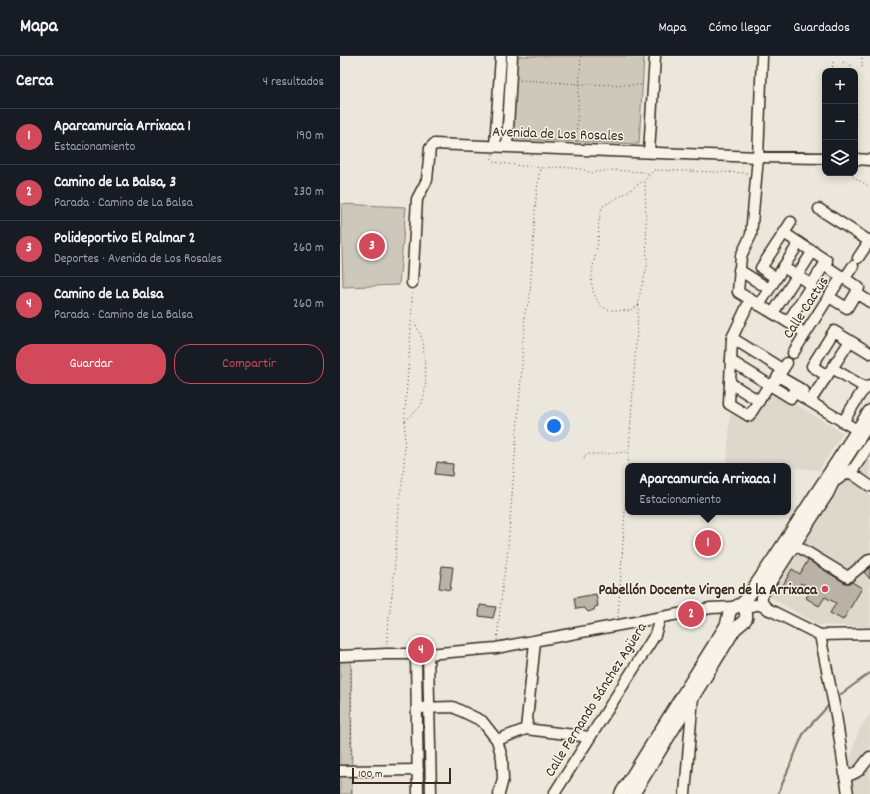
<!DOCTYPE html>
<html lang="es">
<head>
<meta charset="utf-8">
<style>
  :root { --surface:#171b24; --page:#20242c; --text:#f1f3f6; --muted:#9ea1a6; --line:#363941; --accent:#d1495b }
  body { margin:0; font-family:Dekko,sans-serif; background:var(--page); color:var(--text) }
  .controls { position:absolute; right:12px; top:12px; display:grid; overflow:hidden; border-radius:8px; box-shadow:0 2px 10px #0003 }
  .controls button { width:36px; height:36px; display:grid; place-items:center; padding:0; border:0; border-bottom:1px solid var(--line); background:var(--surface); color:var(--text); font:20px sans-serif }
  .scale { position:absolute; left:12px; bottom:10px; width:99px; box-sizing:border-box; padding-left:4px; border:2px solid #3b2a1e; border-top:0; font-size:11px; line-height:14px; white-space:nowrap; color:#3b2a1e; -webkit-text-stroke:3px #f7f3e8; paint-order:stroke }
  .you { position:absolute; left:214px; top:370px; width:14px; height:14px; margin:-10px; border:3px solid #fff; border-radius:50%; background:#1a73e8; box-shadow:0 0 0 6px #1a73e833 }
  .badge { display:grid; place-items:center; width:26px; height:26px; border-radius:50%; background:var(--accent); color:#fff; font-size:13px; font-weight:700 }
  .pin { position:absolute; translate:-50% -50%; border:2px solid #fff; box-shadow:0 1px 4px #0006 }
  .popup { position:absolute; left:285px; top:407px; width:166px; height:52px; box-sizing:border-box; display:grid; place-content:center; border-radius:8px; background:var(--surface); filter:drop-shadow(0 1px 3px #0005); font-size:13px; white-space:nowrap; color:var(--muted) }
  .popup b { font-size:15px; color:var(--text) }
  .popup::after { content:''; position:absolute; left:50%; top:100%; margin-left:-8px; border:8px solid transparent; border-top-color:var(--surface) }
  .list { margin:0; padding:0; list-style:none }
  h2 { display:flex; justify-content:space-between; align-items:center; height:52px; margin:0; padding:0 16px; font-size:17px }
  h2 small { font-size:13px; font-weight:400; color:var(--muted) }
  .list li { display:grid; grid-template-columns:26px 1fr auto; gap:12px; align-items:center; box-sizing:border-box; height:56px; padding:0 16px; border-top:1px solid var(--line) }
  .list b { display:block; font-size:15px; white-space:nowrap }
  .list p { margin:0; font-size:13px; white-space:nowrap; color:var(--muted) }
  .list em { font-size:13px; font-style:normal; color:var(--muted) }
  .actions { display:flex; gap:8px; padding:12px 16px }
  .actions a { flex:1; padding:9px 0; border:1px solid var(--accent); border-radius:16px; text-align:center; font-size:14px; color:var(--accent) }
  .actions .main { background:var(--accent); color:#fff }
  .icon { flex:none; width:22px; height:22px; fill:none; stroke:currentColor; stroke-width:2; stroke-linecap:round; stroke-linejoin:round }
  .map { position:relative; flex:none; width:530px; height:738px; overflow:hidden }
  header { display:flex; align-items:center; gap:24px; box-sizing:border-box; height:56px; padding:0 20px; background:var(--surface); border-bottom:1px solid var(--line) }
  header strong { font-size:19px }
  nav { display:flex; gap:22px; margin-inline-start:auto; font-size:14px }
  main { display:flex }
  aside { flex:1; background:var(--surface) }
  .map>svg:first-child { display:block }
</style>
</head>
<body>
<header>
<strong>Mapa</strong>
<nav><a>Mapa</a><a>Cómo llegar</a><a>Guardados</a></nav>
</header>
<main>
<aside>
<h2>Cerca<small>4 resultados</small></h2>
<ul class="list">
<li><span class="badge">1</span><div><b>Aparcamurcia Arrixaca 1</b><p>Estacionamiento</p></div><em>190 m</em></li>
<li><span class="badge">2</span><div><b>Camino de La Balsa, 3</b><p>Parada · Camino de La Balsa</p></div><em>230 m</em></li>
<li><span class="badge">3</span><div><b>Polideportivo El Palmar 2</b><p>Deportes · Avenida de Los Rosales</p></div><em>260 m</em></li>
<li><span class="badge">4</span><div><b>Camino de La Balsa</b><p>Parada · Camino de La Balsa</p></div><em>260 m</em></li>
</ul>
<div class="actions"><a class="main">Guardar</a><a>Compartir</a></div>
</aside>
<div class="map">
<svg width="530" height="738" viewBox="0 0 530 738">
  <rect width="100%" height="100%" fill="#ece7dc"/>
  <filter id="ink" filterUnits="userSpaceOnUse"><feTurbulence type="fractalNoise" baseFrequency=".025" numOctaves="2"/><feDisplacementMap in="SourceGraphic" scale="8" xChannelSelector="R" yChannelSelector="G"/><feConvolveMatrix kernelMatrix="1 2 1 2 8 2 1 2 1" color-interpolation-filters="sRGB"/></filter>
  <g filter="url(#ink)">
    <g fill="#ddd7cc">
      <polygon points="430,332 503,377 479,414 448,411 448,410 387,407 390,359 413,360"/>
      <polygon points="530,382 530,571 478,569 426,539 457,490"/>
      <polygon points="530,658 530,738 513,738 508,711 519,673"/>
    </g>
    <g fill="#cec8bc" stroke="#84796d">
      <polygon points="164,0 169,0 164,87 158,87"/>
      <polygon points="176,0 304,0 299,88 171,83"/>
      <polygon points="1,148 66,151 59,229 3,231"/>
      <polygon points="11,599 12,738 0,738 0,600"/>
    </g>
    <g fill="none" stroke-linecap="round" stroke-linejoin="round">
      <g stroke="#7c7064" stroke-width="2">
        <polyline points="497,641 530,617"/>
        <polyline points="438,738 464,676 490,648"/>
      </g>
    </g>
    <g fill="#bab2a7" stroke="#3b2a1e">
      <polygon points="97,406 113,408 112,420 95,418"/>
      <polygon points="468,504 505,527 508,527 512,526 522,532 503,564 490,557 496,547 485,541 479,550 466,542 472,533 461,527 456,536 443,529 452,513 460,518"/>
      <polygon points="102,510 113,511 110,534 99,532"/>
      <polygon points="530,511 530,523 524,516"/>
      <polygon points="256,538 258,550 255,551 254,554 248,556 244,552 236,553 234,542"/>
      <polygon points="140,549 156,551 153,562 139,560"/>
    </g>
    <g fill="none" stroke-linecap="round" stroke-linejoin="round">
      <defs>
        <g id="minor">
          <polyline points="422,0 418,101 411,179 401,200 398,236 459,273"/>
          <polyline points="155,90 161,0"/>
          <polyline points="167,90 172,0"/>
          <polyline points="309,96 315,0"/>
          <polyline points="515,103 530,104"/>
          <polyline points="479,153 529,185"/>
          <polyline points="444,177 451,166"/>
          <polyline points="459,187 487,205 484,209 519,232 507,252 489,241"/>
          <polyline points="518,202 530,184"/>
          <polyline points="443,211 472,229"/>
          <polyline points="399,214 429,233"/>
          <polyline points="505,222 513,210"/>
          <polyline points="72,227 77,143 87,124 90,92 94,88 418,101 485,102"/>
          <polyline points="516,237 530,246"/>
          <polyline points="410,244 392,282 389,348 409,360 429,329"/>
          <polyline points="419,249 459,187 444,177 421,212 436,222"/>
          <polyline points="433,257 473,195"/>
          <polyline points="448,266 484,209"/>
          <polyline points="392,282 442,313"/>
          <polyline points="510,285 487,320 472,310 494,275 530,297"/>
          <polyline points="453,297 502,220"/>
          <polyline points="391,305 451,342 457,331 464,335 459,339 517,374"/>
          <polyline points="492,312 526,332"/>
          <polyline points="438,320 457,331"/>
          <polyline points="390,327 419,345"/>
          <polyline points="432,330 447,307"/>
          <polyline points="470,345 487,320"/>
          <polyline points="503,366 521,337 530,329"/>
          <polyline points="506,417 511,417 530,430"/>
          <polyline points="497,424 515,411 530,388"/>
          <polyline points="457,490 508,521 530,503"/>
          <polyline points="403,553 415,549 420,549 480,579 530,578"/>
          <path d="M429,554C423,549 420,545 423,538L488,438L501,411L530,367"/>
          <polyline points="480,579 496,659 508,738"/>
          <polyline points="88,598 91,738"/>
          <polyline points="76,599 78,738"/>
          <polyline points="0,600 47,598 88,598 156,592 371,552 394,551"/>
          <polyline points="77,652 113,651 142,665 157,684 162,702 163,723 159,738"/>
          <polyline points="186,673 195,586"/>
          <polyline points="157,684 186,673 250,681"/>
          <polyline points="0,715 78,714"/>
          <path d="M505,721C524,714 518,714 530,701"/>
          <polyline points="214,738 315,579 320,562"/>
          <polyline points="345,738 353,640"/>
        </g>
        <g id="major">
          <path d="M281,738L386,570C389,564 388,557 391,554C394,550 401,550 405,545L433,504L530,355"/>
          <path d="M293,738L394,574C397,570 404,567 406,562C407,558 404,552 405,545"/>
        </g>
      </defs>
      <use href="#minor" stroke="#3b2a1e" stroke-width="13"/>
      <use href="#major" stroke="#3b2a1e" stroke-width="15"/>
      <g stroke="#3b2a1e" stroke-width="1" stroke-dasharray="1 3" stroke-linecap="butt">
        <polyline points="503,6 512,10"/>
        <polyline points="522,11 522,0"/>
        <polyline points="492,15 493,6"/>
        <polyline points="180,24 240,28 303,29"/>
        <polyline points="515,70 517,34"/>
        <polyline points="236,85 241,0"/>
        <polyline points="153,98 152,103 154,106 181,110 192,110 200,112 221,111 242,113 251,117 271,114 303,116 310,118"/>
        <polyline points="512,117 512,120 530,131"/>
        <path d="M299,249L289,255L271,254L262,251C257,245 253,238 252,229C250,214 257,198 258,183C259,171 258,161 263,150L286,137L304,124"/>
        <polyline points="65,365 81,350 84,340 86,325 83,285 73,262"/>
        <polyline points="244,403 246,398 265,398 288,396"/>
        <polyline points="278,561 299,241 307,211 305,124 314,114 408,117"/>
        <polyline points="157,584 163,524 167,504 182,310 182,290 185,272 184,263 186,252 189,247 190,237 196,141 200,112"/>
        <path d="M47,589V576L53,531L60,438C66,412 64,385 65,359C67,318 72,277 72,236"/>
        <polyline points="11,609 11,705"/>
        <polyline points="11,723 12,738"/>
      </g>
      <use href="#minor" stroke="#f7f3e8" stroke-width="10"/>
      <use href="#major" stroke="#f7f3e8" stroke-width="12"/>
    </g>
  </g>
  <circle fill="#d1495b" stroke="#f7f3e8" stroke-width="1.5" cx="485" cy="533" r="4"/>
  <g text-anchor="middle" stroke-width="3" stroke-linejoin="round" paint-order="stroke">
    <g font-size="15" fill="#3b2a1e" stroke="#f7f3e8">
      <text transform="translate(218 77) rotate(2)" y="5">Avenida de Los Rosales</text>
      <text transform="translate(465 251) rotate(-57)" y="5">Calle Cactus</text>
      <text transform="translate(255 643) rotate(-58)" y="5">Calle Fernando Sánchez Agüera</text>
    </g>
    <g font-size="15" font-weight="bold" fill="#3b2a1e" stroke="#f7f3e8" text-anchor="end">
      <text x="477" y="538">Pabellón Docente Virgen de la Arrixaca</text>
    </g>
  </g>
</svg>
<div class="controls">
<button>+</button>
<button>−</button>
<button><svg class="icon" aria-label="layers" viewBox="0 0 24 24"><path d="M12 4l9 5-9 5-9-5zM3 14l9 5 9-5"/></svg></button>
</div>
<div class="scale">100 m</div>
<div class="you"></div>
<div class="pin badge" style="left:368px;top:487px">1</div>
<div class="popup"><b>Aparcamurcia Arrixaca 1</b>Estacionamiento</div>
<div class="pin badge" style="left:351px;top:558px">2</div>
<div class="pin badge" style="left:32px;top:190px">3</div>
<div class="pin badge" style="left:81px;top:594px">4</div>
</div>
</main>
</body>
</html>
